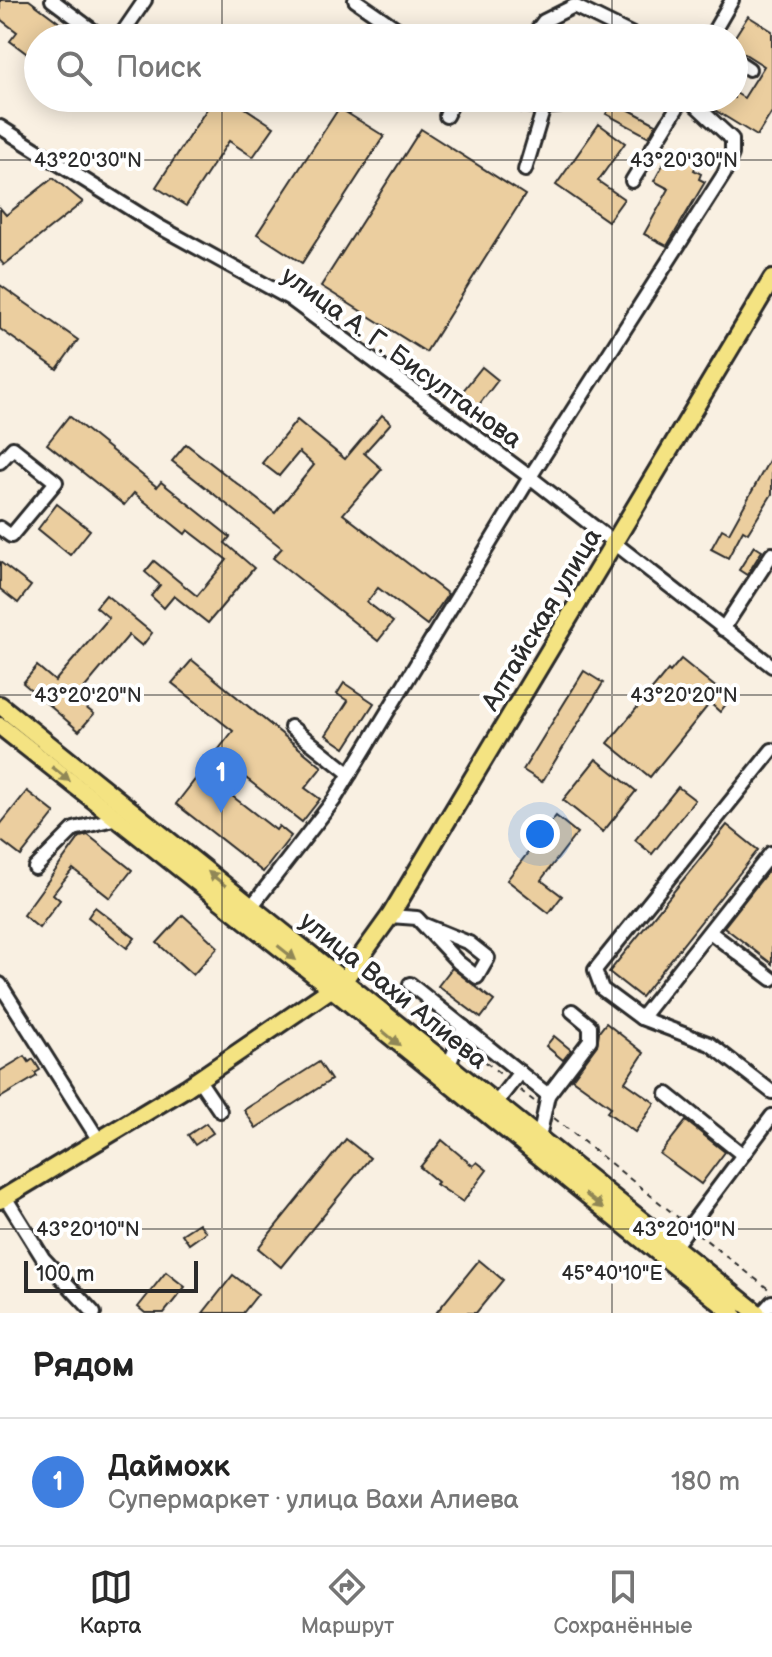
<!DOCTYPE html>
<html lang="ru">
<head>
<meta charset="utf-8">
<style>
  :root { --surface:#fff; --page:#f6f6f6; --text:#222; --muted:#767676; --line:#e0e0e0; --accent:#2b2b2b }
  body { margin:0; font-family:"Balsamiq Sans",sans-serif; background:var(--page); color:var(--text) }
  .scale { position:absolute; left:24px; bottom:20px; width:174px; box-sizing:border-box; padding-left:8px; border:4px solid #2b2b2b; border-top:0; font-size:22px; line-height:28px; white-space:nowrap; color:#2b2b2b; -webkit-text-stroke:6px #fff; paint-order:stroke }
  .you { position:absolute; left:540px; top:834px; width:28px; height:28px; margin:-20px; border:6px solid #fff; border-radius:50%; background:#1a73e8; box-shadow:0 0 0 12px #1a73e833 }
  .badge { display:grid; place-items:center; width:52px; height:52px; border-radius:50%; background:var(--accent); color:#fff; font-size:26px; font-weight:700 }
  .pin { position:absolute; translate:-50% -66px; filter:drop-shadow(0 2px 4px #0008) }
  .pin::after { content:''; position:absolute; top:42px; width:28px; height:24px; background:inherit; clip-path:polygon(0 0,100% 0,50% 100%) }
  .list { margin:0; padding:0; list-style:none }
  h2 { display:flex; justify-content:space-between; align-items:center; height:104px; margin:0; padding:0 32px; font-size:34px }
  h2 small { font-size:26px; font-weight:400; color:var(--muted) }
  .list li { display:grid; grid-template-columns:52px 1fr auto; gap:24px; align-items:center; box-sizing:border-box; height:128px; padding:0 32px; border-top:2px solid var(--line) }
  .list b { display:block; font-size:30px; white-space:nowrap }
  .list p { margin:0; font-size:26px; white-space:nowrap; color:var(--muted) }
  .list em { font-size:26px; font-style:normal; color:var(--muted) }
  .icon { flex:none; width:44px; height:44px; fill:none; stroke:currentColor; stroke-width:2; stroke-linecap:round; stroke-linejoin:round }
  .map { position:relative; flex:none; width:772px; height:1313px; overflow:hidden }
  .search { position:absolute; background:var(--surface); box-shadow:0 4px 20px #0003; left:24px; right:24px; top:24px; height:88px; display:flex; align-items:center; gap:20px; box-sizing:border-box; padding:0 28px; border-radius:44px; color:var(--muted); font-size:30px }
  .sheet { height:232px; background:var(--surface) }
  nav { display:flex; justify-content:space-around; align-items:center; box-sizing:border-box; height:112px; border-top:2px solid var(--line); background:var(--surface); font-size:22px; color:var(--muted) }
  nav a { display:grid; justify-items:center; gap:4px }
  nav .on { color:var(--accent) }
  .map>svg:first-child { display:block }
</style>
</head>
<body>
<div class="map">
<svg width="772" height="1313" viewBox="0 0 772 1313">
  <rect width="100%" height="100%" fill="#f9f0e2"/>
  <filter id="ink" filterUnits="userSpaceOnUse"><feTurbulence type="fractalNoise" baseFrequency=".0125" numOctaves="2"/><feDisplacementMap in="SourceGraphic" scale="16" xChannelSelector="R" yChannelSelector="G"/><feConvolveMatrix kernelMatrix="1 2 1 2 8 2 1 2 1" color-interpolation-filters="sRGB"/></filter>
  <g filter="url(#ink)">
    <g fill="#ebce9f" stroke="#2b2b2b" stroke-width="2">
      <polygon points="0,0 29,0 80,38 38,38 38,62 10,41 17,32 0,19"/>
      <polygon points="748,16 772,31 772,112 757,136 713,109 701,98 734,98 734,92 744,98 764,66 734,47 734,38"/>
      <polygon points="214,98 230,98 274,127 253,157 229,141 186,206 156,187"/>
      <polygon points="622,106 656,124 649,137 606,114 610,108"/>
      <polygon points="339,108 384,136 302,263 257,234"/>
      <polygon points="599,124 625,143 598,181 624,199 608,221 556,185"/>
      <polygon points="421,129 525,195 426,352 321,286"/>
      <polygon points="690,148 702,154 694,170 701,174 699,179 705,182 667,246 644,234 669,189 654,181 665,161 672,164 675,160 682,164"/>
      <polygon points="53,178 83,202 4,265 0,260 0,208 6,215"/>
      <polygon points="0,285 78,340 57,369 0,329"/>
      <polygon points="482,367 498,380 471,415 454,402"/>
      <polygon points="382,415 391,423 364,453 382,469 343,514 448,594 427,625 378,588 367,602 393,622 378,641 273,558 282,548 172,461 186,444 275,513 314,465 299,452 279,476 262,463 297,420 345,459"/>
      <polygon points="69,416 157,487 161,482 230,537 225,543 254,568 208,623 174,596 164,608 151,596 160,585 145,572 154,561 197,596 227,560 188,530 185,534 134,493 124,505 47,444"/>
      <polygon points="772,455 772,494 748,533 743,530 728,558 711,549 722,529 729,533"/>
      <polygon points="57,504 90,530 70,555 38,529"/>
      <polygon points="754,546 762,551 747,575 739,570"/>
      <polygon points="0,562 31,586 18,603 0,589"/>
      <polygon points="106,595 152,633 142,646 129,635 75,699 94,714 79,731 23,683 37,666 55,681 109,618 96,607"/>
      <polygon points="681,659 730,699 720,712 710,703 650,777 608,743 668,670 670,672"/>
      <polygon points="192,660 322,767 305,788 320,799 302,822 215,754 233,731 172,683"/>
      <polygon points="584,671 603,683 542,782 523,770"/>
      <polygon points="344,683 374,703 345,748 326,735 348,701 337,694"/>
      <polygon points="596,759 636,791 603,832 563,800"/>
      <polygon points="201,772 276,830 279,826 291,836 263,872 176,804"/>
      <polygon points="678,787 695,800 652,854 635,840"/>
      <polygon points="27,791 55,813 21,856 0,840 0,825"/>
      <polygon points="556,816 577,833 541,880 562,896 549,913 507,880"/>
      <polygon points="727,825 758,850 641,997 609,972"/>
      <polygon points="88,835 132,870 110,898 73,869 53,894 60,900 39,928 23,915 80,837"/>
      <polygon points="772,866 772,964 724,927"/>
      <polygon points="95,907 135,938 127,948 88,917"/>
      <polygon points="183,915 218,947 193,975 157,943"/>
      <polygon points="452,968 494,1001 481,1018 438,986"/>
      <polygon points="606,1023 644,1053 625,1082 655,1103 635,1132 607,1112 611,1107 572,1079 597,1045 599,1032"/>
      <polygon points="554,1036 571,1050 563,1060 546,1046"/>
      <polygon points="25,1056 29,1062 33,1059 40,1070 35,1073 37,1076 0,1098 0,1071"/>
      <polygon points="319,1062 331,1080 256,1128 244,1110"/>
      <polygon points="686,1121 725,1152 701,1184 660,1154"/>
      <polygon points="206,1123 213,1133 195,1145 188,1135"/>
      <polygon points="346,1139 370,1158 281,1267 258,1248"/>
      <polygon points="442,1140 473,1166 477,1162 487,1170 463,1202 436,1184 438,1182 420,1167"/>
      <polygon points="199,1223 206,1232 189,1244 182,1234"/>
      <polygon points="479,1260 503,1280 476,1313 436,1313"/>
      <polygon points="166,1272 185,1287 164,1313 145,1313 138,1307"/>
      <polygon points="233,1275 258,1294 243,1313 203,1313"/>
    </g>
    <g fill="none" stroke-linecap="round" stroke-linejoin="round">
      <defs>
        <g id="minor">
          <polyline points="52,0 103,38"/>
          <polyline points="355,0 410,38"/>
          <polyline points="119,38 145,0"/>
          <polyline points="531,38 544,21 574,6 639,38"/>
          <polyline points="710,38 732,0"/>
          <polyline points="734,59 749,69"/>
          <path d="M502,98C534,112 564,106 597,98"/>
          <polyline points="446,116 455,98"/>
          <polyline points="0,127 158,226 289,298 530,477 772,666"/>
          <polyline points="525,170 544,107"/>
          <polyline points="632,181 683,98"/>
          <polyline points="0,462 13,448 56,482 11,536 0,528"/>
          <polyline points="723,629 772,554"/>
          <polyline points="291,727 350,774"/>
          <polyline points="772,750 595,970 602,989 641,1018 710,1044 772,1092"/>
          <polyline points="35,868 74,829 117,818"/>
          <polyline points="251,907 334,800 530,477 724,174 732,154 732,139 688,98"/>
          <polyline points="390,916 417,918 458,962 477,977 488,958 469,943 425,925"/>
          <polyline points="710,932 772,979"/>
          <polyline points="0,984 100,1142"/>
          <polyline points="410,984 548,1095 539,1138"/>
          <polyline points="641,1018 771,853"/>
          <polyline points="449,1065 464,1027"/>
          <polyline points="199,1080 220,1111"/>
          <polyline points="667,1094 743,1155"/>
          <polyline points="548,1095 590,1040 590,1026 572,1011"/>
          <polyline points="496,1103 520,1072"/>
          <polyline points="5,1197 43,1258 94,1313"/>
          <polyline points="674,1247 772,1116"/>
          <polyline points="762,1313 772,1302"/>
        </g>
        <g id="major">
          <polyline points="0,705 757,1313"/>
          <polyline points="0,726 331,988 733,1313"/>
          <polyline points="0,1200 186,1088 344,980 390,916 772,279"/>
        </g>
      </defs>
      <use href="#minor" stroke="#2b2b2b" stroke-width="18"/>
      <use href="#major" stroke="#2b2b2b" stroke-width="22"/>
      <g stroke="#2b2b2b" stroke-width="2" stroke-dasharray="6 6" stroke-linecap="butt">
        <polyline points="385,995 406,998"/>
        <polyline points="424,1012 450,1033"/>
        <polyline points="467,1047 503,1076"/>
        <polyline points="520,1090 534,1101"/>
        <polyline points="554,1118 680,1219"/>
        <polyline points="697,1233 771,1291"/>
      </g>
      <use href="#minor" stroke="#fff" stroke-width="12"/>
      <use href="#major" stroke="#f4e382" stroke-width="16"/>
    </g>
    <defs><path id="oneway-solid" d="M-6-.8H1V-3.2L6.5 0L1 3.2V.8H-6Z" transform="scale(2)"/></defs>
    <g fill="#908756">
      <use href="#oneway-solid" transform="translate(61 774) rotate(39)"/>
      <use href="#oneway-solid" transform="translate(217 879) rotate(-141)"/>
      <use href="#oneway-solid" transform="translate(287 953) rotate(38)"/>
      <use href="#oneway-solid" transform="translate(391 1038) rotate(40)"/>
      <use href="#oneway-solid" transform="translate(594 1201) rotate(39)"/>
    </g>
  </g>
  <path fill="none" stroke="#2b2b2b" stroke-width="2" stroke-opacity="0.45" d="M222,0V38M612,0V38M222,98V1313M612,98V1313M0,160H772M0,695H772M0,1229H772"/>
  <g text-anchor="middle" stroke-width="8" stroke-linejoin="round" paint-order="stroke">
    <g font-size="26" fill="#2b2b2b" stroke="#fff">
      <text transform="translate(402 357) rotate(36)" y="9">улица А. Г. Бисултанова</text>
      <text transform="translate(541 619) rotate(-59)" y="9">Алтайская улица</text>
      <text transform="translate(394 990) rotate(39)" y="9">улица Вахи Алиева</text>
    </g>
  </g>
  <g font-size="20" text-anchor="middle" fill="#2b2b2b" stroke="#fff" stroke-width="8" stroke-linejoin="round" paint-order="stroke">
    <text x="88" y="167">43°20'30"N</text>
    <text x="684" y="167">43°20'30"N</text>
    <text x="88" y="702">43°20'20"N</text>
    <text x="684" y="702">43°20'20"N</text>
    <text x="88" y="1236">43°20'10"N</text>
    <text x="684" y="1236">43°20'10"N</text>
    <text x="612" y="1280">45°40'10"E</text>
  </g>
</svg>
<div class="scale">100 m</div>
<div class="you"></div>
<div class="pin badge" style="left:221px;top:813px;background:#3f7fe0">1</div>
<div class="search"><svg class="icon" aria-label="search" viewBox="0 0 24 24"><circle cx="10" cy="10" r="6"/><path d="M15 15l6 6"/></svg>Поиск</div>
</div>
<section class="sheet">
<h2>Рядом<small></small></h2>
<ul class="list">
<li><span class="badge" style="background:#3f7fe0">1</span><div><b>Даймохк</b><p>Супермаркет · улица Вахи Алиева</p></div><em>180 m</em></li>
</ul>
</section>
<nav>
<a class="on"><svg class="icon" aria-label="map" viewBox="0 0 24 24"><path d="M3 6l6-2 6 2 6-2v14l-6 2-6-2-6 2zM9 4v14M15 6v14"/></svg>Карта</a>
<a><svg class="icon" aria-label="directions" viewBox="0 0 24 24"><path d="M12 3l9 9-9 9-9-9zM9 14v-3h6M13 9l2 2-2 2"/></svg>Маршрут</a>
<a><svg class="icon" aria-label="saved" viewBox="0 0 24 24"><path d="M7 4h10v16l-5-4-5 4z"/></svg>Сохранённые</a>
</nav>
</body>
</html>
